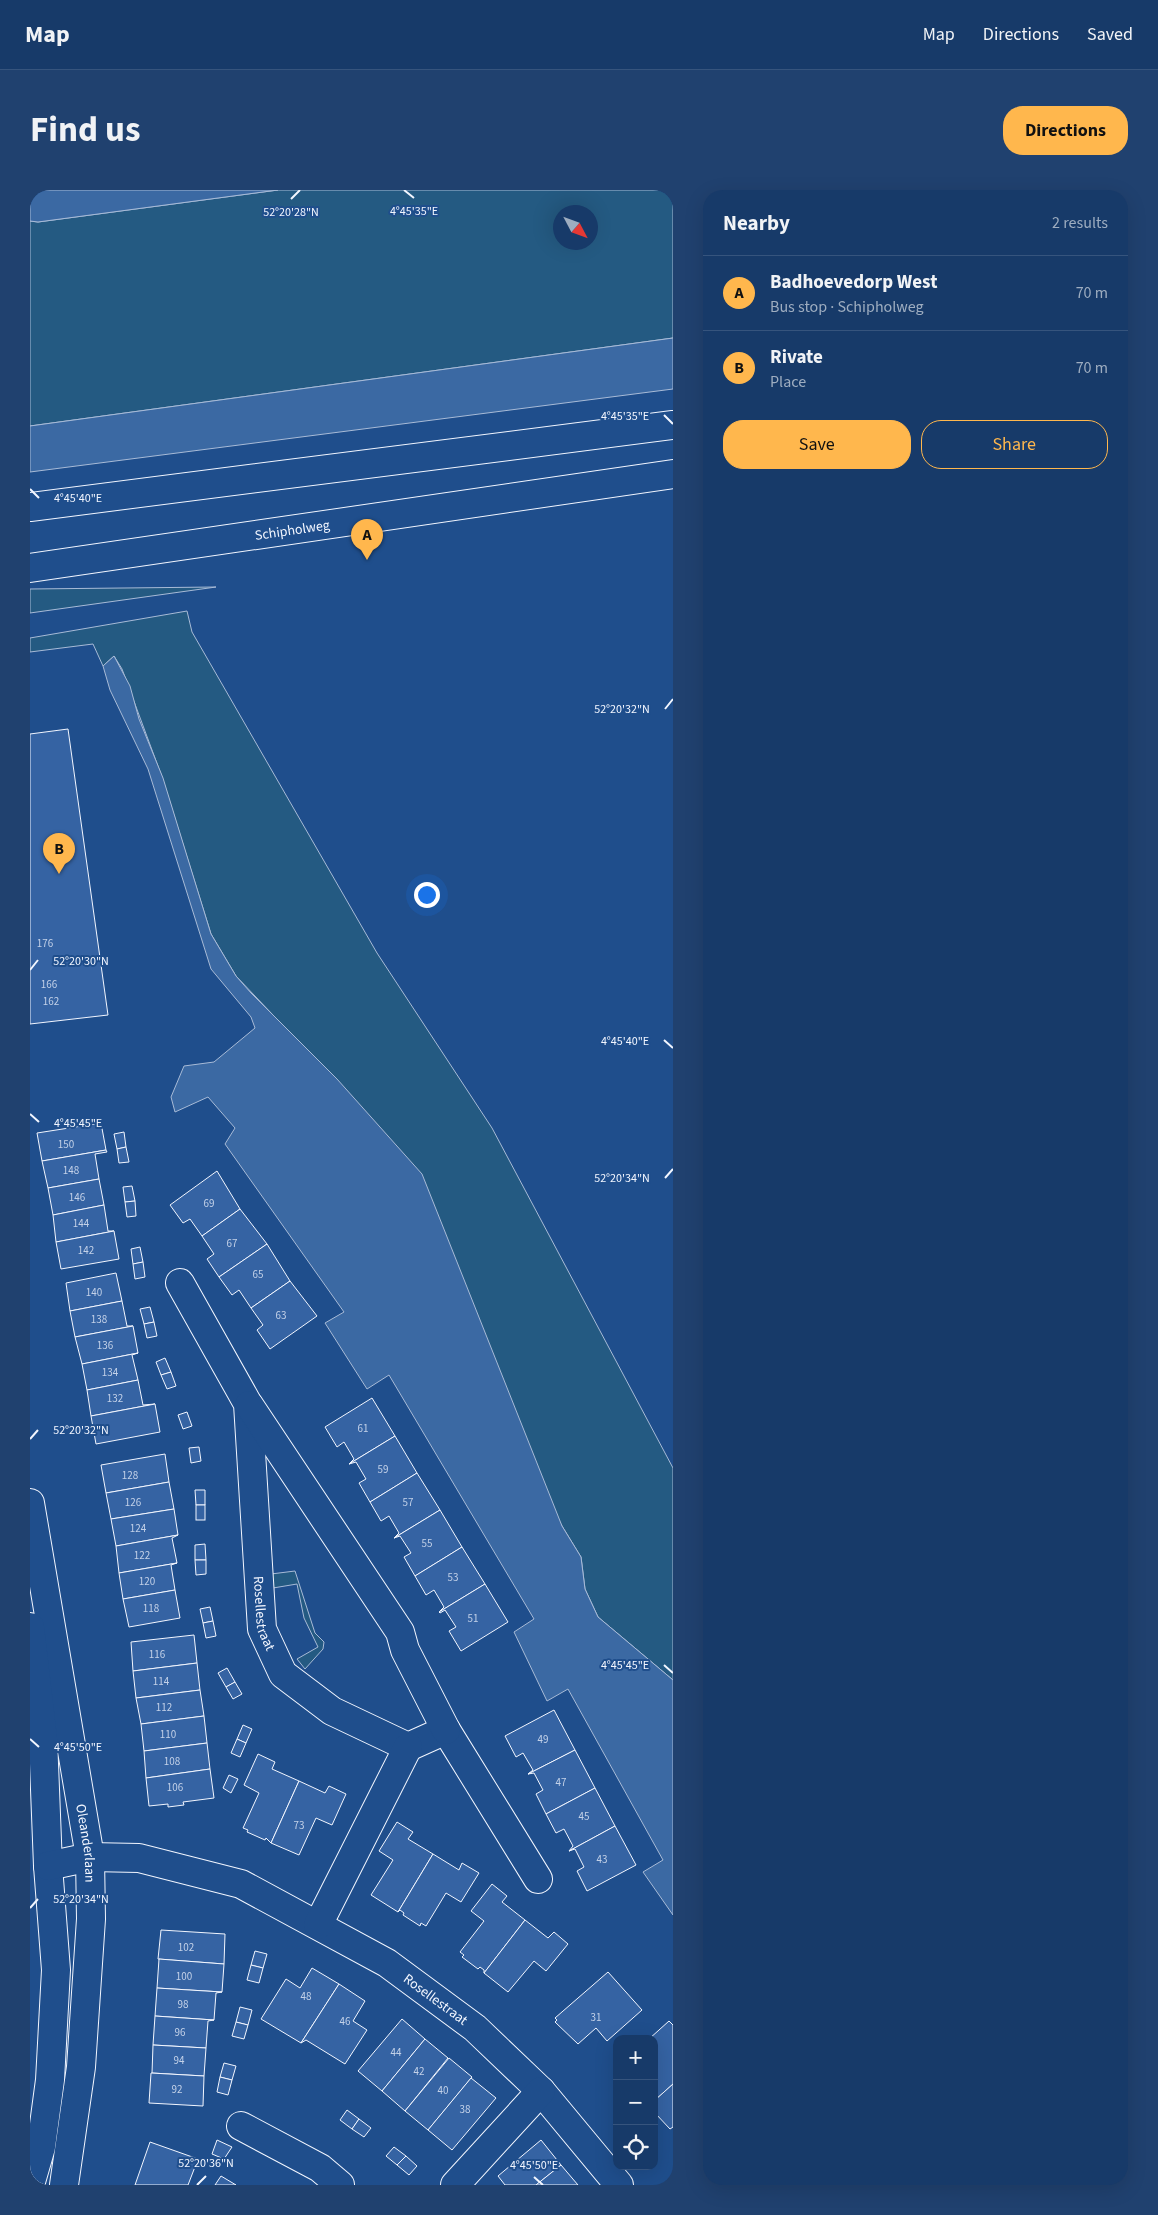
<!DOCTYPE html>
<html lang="en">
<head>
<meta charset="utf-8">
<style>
  :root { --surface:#173a69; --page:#20416f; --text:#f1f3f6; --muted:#9eadc0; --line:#36547d; --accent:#ffb74d }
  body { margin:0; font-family:"Source Sans 3",sans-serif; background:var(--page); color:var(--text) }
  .controls { position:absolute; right:15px; bottom:15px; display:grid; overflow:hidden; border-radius:10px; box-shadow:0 5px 20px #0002 }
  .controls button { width:45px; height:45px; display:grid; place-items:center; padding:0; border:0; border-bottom:1px solid var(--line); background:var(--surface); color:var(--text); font:25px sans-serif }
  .compass { position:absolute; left:523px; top:15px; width:45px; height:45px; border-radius:50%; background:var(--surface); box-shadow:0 5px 20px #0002; rotate:131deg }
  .you { position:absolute; left:396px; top:704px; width:18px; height:18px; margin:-12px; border:4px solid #fff; border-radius:50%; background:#1a73e8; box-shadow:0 0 0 8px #1a73e833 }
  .badge { display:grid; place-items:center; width:32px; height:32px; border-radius:50%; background:var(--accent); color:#111; font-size:16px; font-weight:700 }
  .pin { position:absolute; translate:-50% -41px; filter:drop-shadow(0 1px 2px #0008) }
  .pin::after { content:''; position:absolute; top:26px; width:18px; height:15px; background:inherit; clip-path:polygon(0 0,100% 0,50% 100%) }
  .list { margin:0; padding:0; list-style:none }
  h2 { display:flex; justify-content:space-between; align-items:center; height:65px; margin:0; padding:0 20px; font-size:21px }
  h2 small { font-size:16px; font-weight:400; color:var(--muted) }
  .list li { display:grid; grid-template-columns:32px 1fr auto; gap:15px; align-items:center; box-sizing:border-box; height:75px; padding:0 20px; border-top:1px solid var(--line) }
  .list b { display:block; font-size:19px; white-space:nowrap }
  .list p { margin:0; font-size:16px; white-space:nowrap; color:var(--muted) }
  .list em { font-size:16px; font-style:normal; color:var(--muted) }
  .actions { display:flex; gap:10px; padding:15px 20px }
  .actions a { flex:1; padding:11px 0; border:1px solid var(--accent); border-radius:20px; text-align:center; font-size:18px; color:var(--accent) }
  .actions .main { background:var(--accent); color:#111 }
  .icon { flex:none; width:28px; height:28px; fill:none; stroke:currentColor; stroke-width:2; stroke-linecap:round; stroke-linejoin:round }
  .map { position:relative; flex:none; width:643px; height:1995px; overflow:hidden; border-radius:20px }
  header { display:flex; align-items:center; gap:30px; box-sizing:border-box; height:70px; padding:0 25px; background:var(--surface); border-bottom:1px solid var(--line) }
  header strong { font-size:24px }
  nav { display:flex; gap:28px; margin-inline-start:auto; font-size:18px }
  .intro { display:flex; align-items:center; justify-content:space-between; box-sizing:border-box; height:120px; padding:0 30px }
  h1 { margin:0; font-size:35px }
  .button { padding:12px 22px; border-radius:20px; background:var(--accent); color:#111; font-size:18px; font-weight:700 }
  main { display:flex; gap:30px; padding:0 30px }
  aside { flex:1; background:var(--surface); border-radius:20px; box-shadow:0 5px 20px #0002 }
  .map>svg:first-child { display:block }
</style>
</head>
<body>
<header>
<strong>Map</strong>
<nav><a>Map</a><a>Directions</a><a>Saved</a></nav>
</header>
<div class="intro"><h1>Find us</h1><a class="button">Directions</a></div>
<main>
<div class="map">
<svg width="643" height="1995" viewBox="0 0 643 1995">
  <rect width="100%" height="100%" fill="#1f4e8c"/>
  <g fill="#245a82" stroke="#a8bbd7" fill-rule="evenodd">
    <path d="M248,0H643V148L0,236V31L8,32ZM530,22H560V52H530Z"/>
    <polygon points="186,397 0,423 0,399"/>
    <polygon points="157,421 162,442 347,763 462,938 643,1278 643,1490 568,1427 555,1399 551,1367 532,1336 243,825 206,786 181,744 132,587 92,479 84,466 73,476 63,454 0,462 0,448"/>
    <polygon points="265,1381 285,1443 294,1452 293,1459 275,1479 267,1469 288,1457 274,1428 267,1394 243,1398 241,1384"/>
  </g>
  <g fill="#3b69a3" stroke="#a8bbd7">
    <polygon points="0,0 248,0 8,32 0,31"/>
    <polygon points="643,148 643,199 0,282 0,236"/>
    <polygon points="84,466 100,496 109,529 133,588 181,744 206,786 221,803 307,889 392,984 532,1336 551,1367 555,1399 568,1427 643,1490 643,1725 613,1682 633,1670 538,1499 517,1511 484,1442 504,1429 359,1185 337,1199 295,1133 314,1122 195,954 205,938 178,907 145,922 141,907 154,876 184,872 225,838 221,827 181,779 118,579 80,500 73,476"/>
  </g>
  <g fill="#3563a3" stroke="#f2f6ff">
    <polygon points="38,539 78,825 0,834 0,544"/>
    <polygon points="71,933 76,960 12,971 7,943"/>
    <polygon points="94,942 96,957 87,959 84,944"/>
    <polygon points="96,957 99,972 89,973 87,959"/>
    <polygon points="76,960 77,962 65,964 69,989 18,998 12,971"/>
    <polygon points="187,981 210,1019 172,1046 160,1029 153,1033 140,1015"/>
    <polygon points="69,989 74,1015 23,1025 18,998"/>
    <polygon points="102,996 105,1011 95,1012 93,997"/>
    <polygon points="105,1011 106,1026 97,1027 95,1012"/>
    <polygon points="74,1015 78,1041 84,1041 26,1052 23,1025"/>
    <polygon points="210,1019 237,1054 189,1087 177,1069 184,1064 172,1046"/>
    <polygon points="84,1041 89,1069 31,1079 26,1052"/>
    <polygon points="237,1054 260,1091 221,1118 209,1100 202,1105 189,1087"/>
    <polygon points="110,1057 113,1072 103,1074 101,1059"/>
    <polygon points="113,1072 115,1087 105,1089 103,1074"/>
    <polygon points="86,1083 92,1111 40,1121 36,1093"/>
    <polygon points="260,1091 287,1126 240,1159 227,1140 233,1135 221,1118"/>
    <polygon points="92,1111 97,1136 103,1136 45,1147 40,1121"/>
    <polygon points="120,1117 124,1132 114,1134 110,1119"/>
    <polygon points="124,1132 127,1146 117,1148 114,1134"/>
    <polygon points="103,1136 108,1163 52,1174 45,1147"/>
    <polygon points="108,1163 102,1165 108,1190 57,1200 52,1174"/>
    <polygon points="135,1168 141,1182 131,1185 126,1172"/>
    <polygon points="141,1182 146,1196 137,1199 131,1185"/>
    <polygon points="108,1190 113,1215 125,1214 61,1226 57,1200"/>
    <polygon points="342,1208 365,1246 319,1274 324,1269 314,1252 307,1257 295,1237"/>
    <polygon points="125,1214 130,1242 66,1254 61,1226"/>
    <polygon points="157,1222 162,1236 153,1239 148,1225"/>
    <polygon points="365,1246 387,1283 340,1312 329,1293 336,1289 326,1272 319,1274"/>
    <polygon points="169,1257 171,1271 161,1273 159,1258"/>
    <polygon points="135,1264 139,1292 76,1303 71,1275"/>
    <polygon points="387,1283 410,1320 364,1348 369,1343 359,1326 351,1331 340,1312"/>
    <polygon points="139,1292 144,1319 81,1329 76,1303"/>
    <polygon points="165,1300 175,1300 175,1315 166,1315"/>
    <rect x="166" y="1315" width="9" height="15"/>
    <polygon points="144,1319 148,1345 86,1356 81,1329"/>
    <polygon points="410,1320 432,1357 385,1386 374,1367 381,1363 370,1346 364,1348"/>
    <polygon points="148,1345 142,1348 147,1373 89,1383 86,1356"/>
    <polygon points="175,1354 176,1370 165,1370 165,1355"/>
    <polygon points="432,1357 455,1394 409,1422 414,1417 404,1400 396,1405 385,1386"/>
    <polygon points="165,1370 176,1370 176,1384 166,1385"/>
    <polygon points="147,1373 141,1375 145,1400 93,1409 89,1383"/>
    <polygon points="455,1394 478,1432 431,1461 419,1441 426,1437 415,1420 410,1423 409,1422"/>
    <polygon points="145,1400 150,1428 99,1437 93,1409"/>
    <polygon points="180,1417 183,1431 173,1433 170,1419"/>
    <polygon points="183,1431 186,1446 176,1448 173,1433"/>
    <polygon points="164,1445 167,1473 103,1481 101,1452"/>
    <polygon points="167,1473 170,1500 106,1508 103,1481"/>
    <polygon points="197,1478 205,1492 196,1497 188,1483"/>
    <polygon points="205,1492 212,1504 203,1509 196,1497"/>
    <polygon points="170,1500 174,1526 111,1534 106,1508"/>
    <polygon points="524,1520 545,1560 498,1584 503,1580 493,1563 486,1567 475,1546"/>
    <polygon points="174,1526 177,1553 114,1561 111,1534"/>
    <polygon points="213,1535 222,1539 216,1553 207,1549"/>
    <polygon points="207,1549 216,1553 210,1567 201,1563"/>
    <polygon points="177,1553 180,1579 116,1588 114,1561"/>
    <polygon points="545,1560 565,1598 516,1624 506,1604 513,1600 504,1583 498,1584"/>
    <polygon points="228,1564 245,1572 242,1579 269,1591 241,1653 236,1648 235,1650 217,1642 218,1640 213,1638 229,1603 214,1595"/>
    <polygon points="180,1579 184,1608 153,1612 154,1615 138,1617 138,1614 119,1616 116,1588"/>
    <polygon points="199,1585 208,1589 201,1603 193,1598"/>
    <polygon points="269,1591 295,1603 299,1596 316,1604 302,1635 286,1628 269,1665 241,1653"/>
    <polygon points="565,1598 585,1636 539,1661 543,1656 534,1639 526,1643 516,1624"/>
    <polygon points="367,1632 383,1642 378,1649 403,1664 368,1722 341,1705 363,1670 349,1661"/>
    <polygon points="585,1636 606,1675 557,1701 547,1681 554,1677 545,1659 539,1661"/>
    <polygon points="403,1664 429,1680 432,1673 449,1683 431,1712 416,1703 396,1736 391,1733 390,1736 373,1725 374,1723 370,1720 368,1722"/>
    <polygon points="462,1694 477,1706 472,1712 495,1730 454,1783 454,1780 450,1777 448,1779 432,1767 434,1765 430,1762 454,1731 441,1721"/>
    <polygon points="495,1730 518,1748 524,1742 538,1754 516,1781 504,1771 478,1802 454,1783"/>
    <polygon points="131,1740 195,1744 194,1774 128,1769"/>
    <polygon points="225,1761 237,1764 233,1778 221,1775"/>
    <polygon points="129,1769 194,1774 192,1802 127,1798"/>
    <polygon points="221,1775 233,1778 229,1793 217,1790"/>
    <polygon points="282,1778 309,1794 271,1853 231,1829 256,1789 270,1798"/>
    <polygon points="578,1782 612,1820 577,1851 566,1838 548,1854 525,1832 527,1830 525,1828"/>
    <polygon points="309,1794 335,1811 323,1831 337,1840 315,1874 276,1850 271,1853"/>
    <polygon points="127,1798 192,1802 186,1803 184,1830 125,1826"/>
    <polygon points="210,1817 222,1820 218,1835 206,1832"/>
    <polygon points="125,1826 184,1830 178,1831 176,1858 123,1855"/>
    <polygon points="372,1829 395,1849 352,1901 328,1881"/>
    <polygon points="639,1831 643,1835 643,1894 624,1911 624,1849 619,1849"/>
    <polygon points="206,1832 218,1835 214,1849 202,1846"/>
    <polygon points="395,1849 418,1868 375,1921 352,1901"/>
    <polygon points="123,1855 176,1858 174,1886 122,1883"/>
    <polygon points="419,1868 442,1887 398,1940 375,1921"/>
    <polygon points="194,1873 206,1876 202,1890 190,1887"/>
    <polygon points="121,1883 174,1886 173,1916 119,1913"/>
    <polygon points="190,1887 202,1890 198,1905 187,1902"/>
    <polygon points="441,1888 466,1908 422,1960 398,1940"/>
    <polygon points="643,1894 643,1937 640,1939 625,1923 624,1911"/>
    <polygon points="317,1920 329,1929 322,1939 310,1930"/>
    <polygon points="329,1929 341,1938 334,1947 322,1939"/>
    <polygon points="187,1950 202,1957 194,1969 182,1964"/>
    <polygon points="511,1950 531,1975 506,1995 475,1995 468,1986"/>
    <polygon points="120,1952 168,1969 158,1995 105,1995"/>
    <polygon points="364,1957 376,1966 367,1975 356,1966"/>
    <polygon points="376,1966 387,1976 379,1985 367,1975"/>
    <polygon points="531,1975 548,1995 506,1995"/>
    <polygon points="191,1986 206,1995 185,1995"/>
  </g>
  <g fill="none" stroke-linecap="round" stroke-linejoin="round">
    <defs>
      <g id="minor">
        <path id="s1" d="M150,1093L218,1214L232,1439L253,1484L302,1521L378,1557L416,1540L508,1689"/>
        <polyline points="219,1215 370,1442 375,1460 416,1540"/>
        <path id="s2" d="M0,1313L60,1667L61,1729L51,1877L34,1995"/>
        <polyline points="0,1437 13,1548 18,1676 26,1780 20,1890 11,1957 0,1995"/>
        <path id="s3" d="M18,1676L60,1667L109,1668L211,1694L357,1773L445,1838L511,1901L589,1995"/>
        <polyline points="288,1735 378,1557"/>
        <polyline points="211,1936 290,1978 310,1995"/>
        <polyline points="425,1995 511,1901"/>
      </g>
      <g id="major">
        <polyline points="0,317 643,235"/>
        <path id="s4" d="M0,378L643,284"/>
      </g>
    </defs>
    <use href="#minor" stroke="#f2f6ff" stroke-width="30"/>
    <use href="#major" stroke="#f2f6ff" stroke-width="30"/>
    <use href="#minor" stroke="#1f4e8c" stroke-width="28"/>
    <use href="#major" stroke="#1f4e8c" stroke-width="28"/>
  </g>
  <path fill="none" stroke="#f2f6ff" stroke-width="2" d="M374,0L384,8M261,9L270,0M634,225L643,234M0,299L9,308M635,519L643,509M0,780L8,770M634,850L643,858M0,924L9,932M635,988L643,979M0,1249L8,1240M634,1475L643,1483M0,1549L9,1557M0,1718L8,1709M504,1987L513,1995M167,1995L176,1986"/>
  <g text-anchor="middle" stroke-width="4" stroke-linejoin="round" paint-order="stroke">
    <g font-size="11" fill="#c3d1e8">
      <text x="15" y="757">176</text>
      <text x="19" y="798">166</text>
      <text x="21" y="815">162</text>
      <text x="36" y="958">150</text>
      <text x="41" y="984">148</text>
      <text x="47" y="1011">146</text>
      <text x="179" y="1017">69</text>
      <text x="51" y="1037">144</text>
      <text x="202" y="1057">67</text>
      <text x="56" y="1064">142</text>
      <text x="228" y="1088">65</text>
      <text x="64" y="1106">140</text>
      <text x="251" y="1129">63</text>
      <text x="69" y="1133">138</text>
      <text x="75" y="1159">136</text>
      <text x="80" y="1186">134</text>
      <text x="85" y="1212">132</text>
      <text x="333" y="1242">61</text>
      <text x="353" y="1283">59</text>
      <text x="100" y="1289">128</text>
      <text x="103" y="1316">126</text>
      <text x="378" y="1316">57</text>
      <text x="108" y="1342">124</text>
      <text x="397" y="1357">55</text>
      <text x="112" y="1369">122</text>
      <text x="423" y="1391">53</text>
      <text x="117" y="1395">120</text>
      <text x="121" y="1422">118</text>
      <text x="443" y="1432">51</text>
      <text x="127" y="1468">116</text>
      <text x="131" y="1495">114</text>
      <text x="134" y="1521">112</text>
      <text x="138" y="1548">110</text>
      <text x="513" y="1553">49</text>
      <text x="142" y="1575">108</text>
      <text x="531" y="1596">47</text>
      <text x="145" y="1601">106</text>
      <text x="554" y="1630">45</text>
      <text x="269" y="1639">73</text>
      <text x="572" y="1673">43</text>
      <text x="156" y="1761">102</text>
      <text x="154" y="1790">100</text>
      <text x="276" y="1810">48</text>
      <text x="153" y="1818">98</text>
      <text x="566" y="1831">31</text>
      <text x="315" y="1835">46</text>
      <text x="150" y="1846">96</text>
      <text x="366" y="1866">44</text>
      <text x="149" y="1874">94</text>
      <text x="389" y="1885">42</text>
      <text x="147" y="1903">92</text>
      <text x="413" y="1904">40</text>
      <text x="435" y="1923">38</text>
    </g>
    <g font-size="14" fill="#f2f6ff" stroke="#1f4e8c">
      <text dy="5" stroke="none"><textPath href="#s4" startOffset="265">Schipholweg</textPath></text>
      <text dy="5" stroke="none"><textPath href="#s1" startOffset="349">Rosellestraat</textPath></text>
      <text dy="5" stroke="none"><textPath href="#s2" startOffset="345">Oleanderlaan</textPath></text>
      <text dy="5" stroke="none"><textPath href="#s3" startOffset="424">Rosellestraat</textPath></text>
    </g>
  </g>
  <g font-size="12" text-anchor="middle" fill="#f2f6ff" stroke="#1f4e8c" stroke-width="4" stroke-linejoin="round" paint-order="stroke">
    <text x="384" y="25">4°45'35"E</text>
    <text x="261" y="26">52°20'28"N</text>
    <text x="595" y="230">4°45'35"E</text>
    <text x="48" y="312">4°45'40"E</text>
    <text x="592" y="523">52°20'32"N</text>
    <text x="51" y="775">52°20'30"N</text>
    <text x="595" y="855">4°45'40"E</text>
    <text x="48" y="937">4°45'45"E</text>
    <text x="592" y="992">52°20'34"N</text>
    <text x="51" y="1244">52°20'32"N</text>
    <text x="595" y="1479">4°45'45"E</text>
    <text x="48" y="1561">4°45'50"E</text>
    <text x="51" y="1713">52°20'34"N</text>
    <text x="176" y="1977">52°20'36"N</text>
    <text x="504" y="1979">4°45'50"E</text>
  </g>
</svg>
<div class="controls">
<button>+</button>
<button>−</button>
<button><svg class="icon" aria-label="locate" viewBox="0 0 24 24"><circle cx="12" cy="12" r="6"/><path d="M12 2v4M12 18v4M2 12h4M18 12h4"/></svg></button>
</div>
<svg class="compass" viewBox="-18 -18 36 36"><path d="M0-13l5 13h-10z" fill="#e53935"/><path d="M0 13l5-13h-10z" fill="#9eadc0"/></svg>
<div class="you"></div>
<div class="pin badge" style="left:337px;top:370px">A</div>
<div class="pin badge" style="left:29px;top:684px">B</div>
</div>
<aside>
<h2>Nearby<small>2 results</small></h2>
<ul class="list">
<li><span class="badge">A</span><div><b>Badhoevedorp West</b><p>Bus stop · Schipholweg</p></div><em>70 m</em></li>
<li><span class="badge">B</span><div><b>Rivate</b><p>Place</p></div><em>70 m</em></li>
</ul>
<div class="actions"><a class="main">Save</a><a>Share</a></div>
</aside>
</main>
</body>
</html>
